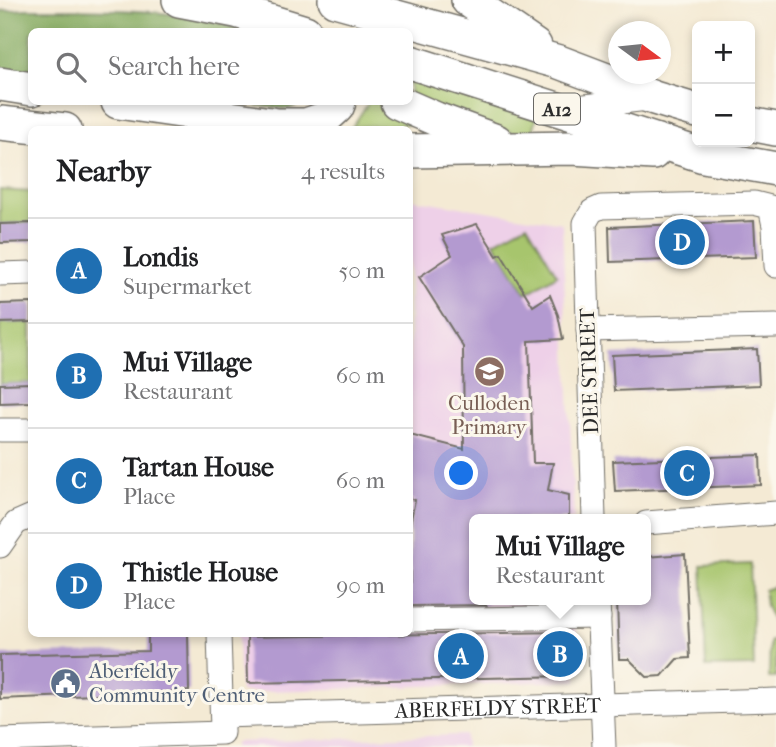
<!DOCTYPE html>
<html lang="en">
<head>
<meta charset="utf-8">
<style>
  :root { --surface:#fff; --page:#f2f2f2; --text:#202124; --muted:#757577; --line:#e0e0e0; --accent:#1f6fb2 }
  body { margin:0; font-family:"IM FELL French Canon",serif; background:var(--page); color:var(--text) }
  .controls { position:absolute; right:21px; top:21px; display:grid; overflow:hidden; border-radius:10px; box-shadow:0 4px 10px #0003 }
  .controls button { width:63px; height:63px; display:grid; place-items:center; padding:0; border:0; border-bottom:2px solid var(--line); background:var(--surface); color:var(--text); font:35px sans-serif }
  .compass { position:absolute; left:608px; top:21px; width:63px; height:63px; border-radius:50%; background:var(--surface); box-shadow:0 4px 10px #0003; rotate:105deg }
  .you { position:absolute; left:462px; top:474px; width:24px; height:24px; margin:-18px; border:5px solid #fff; border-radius:50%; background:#1a73e8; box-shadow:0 0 0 10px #1a73e833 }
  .badge { display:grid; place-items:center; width:46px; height:46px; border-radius:50%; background:var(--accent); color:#fff; font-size:23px; font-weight:700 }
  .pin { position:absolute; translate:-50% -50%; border:4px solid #fff; box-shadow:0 2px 7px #0006 }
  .popup { position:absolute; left:469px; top:514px; width:182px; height:91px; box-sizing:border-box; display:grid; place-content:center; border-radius:10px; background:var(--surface); filter:drop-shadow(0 2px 5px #0005); font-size:23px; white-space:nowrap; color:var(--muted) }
  .popup b { font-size:26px; color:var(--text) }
  .popup::after { content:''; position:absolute; left:50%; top:100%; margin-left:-14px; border:14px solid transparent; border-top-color:var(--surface) }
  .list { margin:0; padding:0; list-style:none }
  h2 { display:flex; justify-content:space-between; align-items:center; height:91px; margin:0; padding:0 28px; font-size:30px }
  h2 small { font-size:23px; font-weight:400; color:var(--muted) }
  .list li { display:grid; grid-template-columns:46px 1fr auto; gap:21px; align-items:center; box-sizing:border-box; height:105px; padding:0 28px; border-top:2px solid var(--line) }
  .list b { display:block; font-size:26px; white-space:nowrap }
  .list p { margin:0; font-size:23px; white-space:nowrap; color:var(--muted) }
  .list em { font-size:23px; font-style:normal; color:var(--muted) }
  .icon { flex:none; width:38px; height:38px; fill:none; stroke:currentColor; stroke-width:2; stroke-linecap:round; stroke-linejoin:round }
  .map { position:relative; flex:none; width:776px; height:747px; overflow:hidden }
  .search { position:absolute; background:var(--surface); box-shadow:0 4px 10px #0003; left:28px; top:28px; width:385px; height:77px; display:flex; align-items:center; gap:18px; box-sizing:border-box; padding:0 24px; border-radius:10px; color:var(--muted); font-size:26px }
  .panel { position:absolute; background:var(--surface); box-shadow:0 4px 10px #0003; left:28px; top:126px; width:385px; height:511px; border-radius:10px }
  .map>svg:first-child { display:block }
</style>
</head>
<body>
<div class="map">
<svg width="776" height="747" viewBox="0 0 776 747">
  <rect width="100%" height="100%" fill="#fbf7ec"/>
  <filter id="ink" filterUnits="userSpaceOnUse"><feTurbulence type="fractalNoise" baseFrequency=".0143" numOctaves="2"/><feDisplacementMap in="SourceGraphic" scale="14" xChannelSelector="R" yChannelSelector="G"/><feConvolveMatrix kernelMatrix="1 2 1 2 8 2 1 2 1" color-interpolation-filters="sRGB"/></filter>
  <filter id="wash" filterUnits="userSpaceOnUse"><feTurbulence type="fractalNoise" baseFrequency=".00686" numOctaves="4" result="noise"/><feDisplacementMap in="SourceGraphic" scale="28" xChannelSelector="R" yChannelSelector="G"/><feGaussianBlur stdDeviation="1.57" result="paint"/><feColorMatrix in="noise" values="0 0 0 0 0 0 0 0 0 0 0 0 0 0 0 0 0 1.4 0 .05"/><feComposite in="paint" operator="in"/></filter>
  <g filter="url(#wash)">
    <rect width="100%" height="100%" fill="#f4ead4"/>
    <g fill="#eed0e8">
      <polygon points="410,199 562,223 574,519 474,519 474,600 578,600 578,606 410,609"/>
      <polygon points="576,626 577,681 240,692 238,635 410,634 410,631"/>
      <polygon points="465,735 466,747 235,747 235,742"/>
    </g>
    <g fill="#a7c56d" stroke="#69784c" stroke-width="2">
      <path d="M410,78L537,117L532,135C489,130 449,112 410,96Z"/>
      <polygon points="369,102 383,102 429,123 352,127"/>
      <polygon points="0,190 31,192 31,223 0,224"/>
      <polygon points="527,224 557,275 526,294 494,242"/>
      <polygon points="31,322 31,383 0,384 0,323"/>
      <polygon points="750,564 754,666 706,667 702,566"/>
      <polygon points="776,586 776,629 766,606 764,590"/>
      <polygon points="770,641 776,641 776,678 769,678"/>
    </g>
    <g fill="#85aa60" stroke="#586a46" stroke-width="2">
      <path d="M26,9C96,9 179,7 245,31L32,32L31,74L0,69V11Z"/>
      <polygon points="228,102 306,102 288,109"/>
    </g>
    <g id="blocks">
      <g fill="#b39ad0">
        <polygon points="754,221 756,257 610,262 609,227"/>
        <polygon points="32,223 32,242 0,243 0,224"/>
        <polygon points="477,224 497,256 501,254 533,306 550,295 558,315 563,339 529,341 533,463 553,463 548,490 569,495 569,519 474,519 474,600 487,600 486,605 410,606 410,524 415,500 410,499 410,435 464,449 463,347 419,277 452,255 442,235"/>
        <polygon points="32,303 32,322 0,323 0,304"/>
        <polygon points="757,349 759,385 614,391 612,355"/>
        <polygon points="32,383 32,402 0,403 0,384"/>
        <polygon points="760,455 761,485 615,491 613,461"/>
        <polygon points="685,554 690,658 677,659 662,676 647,677 629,659 619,659 617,600 646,600 646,557"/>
        <polygon points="569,632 570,676 248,683 247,637"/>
        <polygon points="148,634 188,634 189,691 0,699 0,655 148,651"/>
      </g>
    </g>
  </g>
  <g filter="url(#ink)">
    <use href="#blocks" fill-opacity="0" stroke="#716e66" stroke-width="2"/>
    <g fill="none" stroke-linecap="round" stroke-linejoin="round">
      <defs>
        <g id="minor">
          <polyline points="567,108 648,99"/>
          <polyline points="0,274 32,273"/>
          <polyline points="588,330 776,326"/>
          <polyline points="0,430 32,430"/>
          <polyline points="594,519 585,223 592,211 601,207 754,203 770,207 774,226 776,266"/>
          <polyline points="646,523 776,513"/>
          <polyline points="0,546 16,523 32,516"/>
          <polyline points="598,600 604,747"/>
          <polyline points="410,620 599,617"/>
          <polyline points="219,634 222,730"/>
          <path id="s1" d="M222,716L776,700"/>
          <polyline points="0,740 222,733"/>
        </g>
        <g id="highway">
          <polyline points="179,0 236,11 305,32"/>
          <polyline points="335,0 559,62 654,98 697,111"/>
          <polyline points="468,0 535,46"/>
          <polyline points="410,62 704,156 776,169"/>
          <polyline points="0,84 32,89"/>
          <polyline points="118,102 278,125 306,125 324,119 337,107 339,102"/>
          <polyline points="397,102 436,119 496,141"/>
          <polyline points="0,123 65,130"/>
          <polyline points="750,124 776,129"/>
          <polyline points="410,151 572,148 653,153"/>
        </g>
      </defs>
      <use href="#minor" stroke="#716e66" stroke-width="25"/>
      <use href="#highway" stroke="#716e66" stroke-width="36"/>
      <use href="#minor" stroke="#fff" stroke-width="23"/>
      <use href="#highway" stroke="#fff" stroke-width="33"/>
    </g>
  </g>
  <defs>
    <symbol id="school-disc" viewBox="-11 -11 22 22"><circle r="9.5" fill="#8d6e63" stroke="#fbf7ec"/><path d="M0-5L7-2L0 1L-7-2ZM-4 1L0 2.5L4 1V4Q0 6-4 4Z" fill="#fff"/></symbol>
    <symbol id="civic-disc" viewBox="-11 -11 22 22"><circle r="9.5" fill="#5c6f8a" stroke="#fbf7ec"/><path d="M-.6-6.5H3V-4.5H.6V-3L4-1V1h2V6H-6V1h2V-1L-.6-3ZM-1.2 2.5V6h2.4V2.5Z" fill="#fff"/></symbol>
  </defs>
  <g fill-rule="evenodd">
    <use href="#school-disc" x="472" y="354" width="35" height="35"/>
    <use href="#civic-disc" x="48" y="666" width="35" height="35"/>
  </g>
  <g text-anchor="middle" stroke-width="6" stroke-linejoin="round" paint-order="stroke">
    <rect fill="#fbf7ec" stroke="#696865" stroke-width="2" x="534" y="93.5" width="46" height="31" rx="5"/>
    <g font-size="19" font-weight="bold" fill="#2b2b2b">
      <text x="557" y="116">A12</text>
    </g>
    <g font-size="21" fill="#2b2b2b" stroke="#fbf7ec">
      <text transform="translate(589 371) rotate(-92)" y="7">DEE STREET</text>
      <text dy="7" stroke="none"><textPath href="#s1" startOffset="276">ABERFELDY STREET</textPath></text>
    </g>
    <g font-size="21" fill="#785e54" stroke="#fbf7ec">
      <text x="489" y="410">Culloden<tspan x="489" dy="24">Primary</tspan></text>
    </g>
    <g font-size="21" fill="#4e5e75" stroke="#fbf7ec" text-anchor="start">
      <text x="89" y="678">Aberfeldy<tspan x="89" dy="24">Community Centre</tspan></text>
    </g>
  </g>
</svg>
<div class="controls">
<button>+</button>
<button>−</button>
</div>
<svg class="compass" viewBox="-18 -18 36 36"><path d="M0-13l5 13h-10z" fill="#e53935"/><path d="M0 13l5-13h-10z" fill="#757577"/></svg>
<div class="you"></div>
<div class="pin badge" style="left:461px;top:656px">A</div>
<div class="pin badge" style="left:560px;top:654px">B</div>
<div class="popup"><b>Mui Village</b>Restaurant</div>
<div class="pin badge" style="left:687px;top:473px">C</div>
<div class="pin badge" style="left:682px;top:242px">D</div>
<div class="search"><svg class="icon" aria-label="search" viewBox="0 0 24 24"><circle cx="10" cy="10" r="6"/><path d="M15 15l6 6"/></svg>Search here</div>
<section class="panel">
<h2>Nearby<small>4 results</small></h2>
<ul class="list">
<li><span class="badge">A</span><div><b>Londis</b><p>Supermarket</p></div><em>50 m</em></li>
<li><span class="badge">B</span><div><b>Mui Village</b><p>Restaurant</p></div><em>60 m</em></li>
<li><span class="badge">C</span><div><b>Tartan House</b><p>Place</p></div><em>60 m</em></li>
<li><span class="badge">D</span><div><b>Thistle House</b><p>Place</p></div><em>90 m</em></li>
</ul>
</section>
</div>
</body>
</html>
